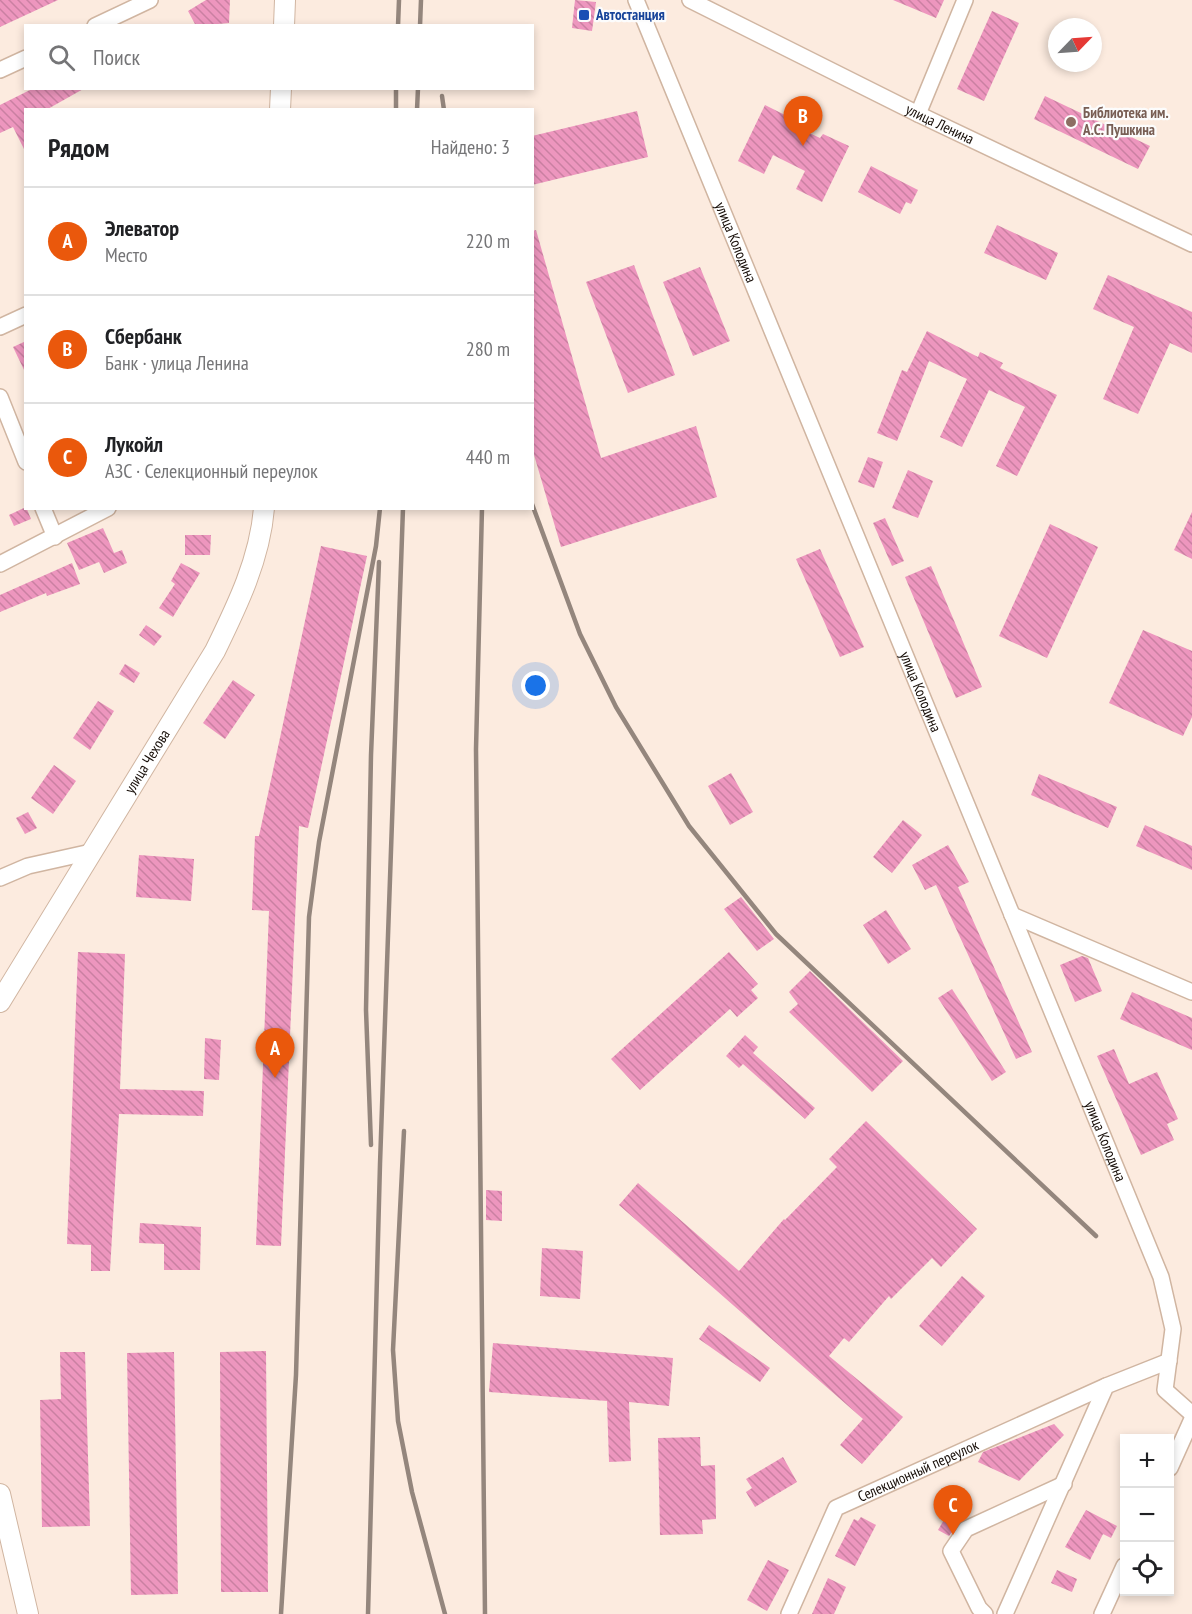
<!DOCTYPE html>
<html lang="ru">
<head>
<meta charset="utf-8">
<style>
  :root { --surface:#fff; --page:#f6f6f6; --text:#202124; --muted:#757577; --line:#e0e0e0; --accent:#ea580c }
  body { margin:0; font-family:"PT Sans Narrow",sans-serif; background:var(--page); color:var(--text) }
  .controls { position:absolute; right:18px; bottom:18px; display:grid; overflow:hidden; border-radius:0px; box-shadow:0 3px 9px #0003 }
  .controls button { width:54px; height:54px; display:grid; place-items:center; padding:0; border:0; border-bottom:2px solid var(--line); background:var(--surface); color:var(--text); font:30px sans-serif }
  .compass { position:absolute; left:1048px; top:18px; width:54px; height:54px; border-radius:50%; background:var(--surface); box-shadow:0 3px 9px #0003; rotate:65deg }
  .you { position:absolute; left:536px; top:686px; width:21px; height:21px; margin:-15px; border:4px solid #fff; border-radius:50%; background:#1a73e8; box-shadow:0 0 0 9px #1a73e833 }
  .badge { display:grid; place-items:center; width:39px; height:39px; border-radius:50%; background:var(--accent); color:#fff; font-size:20px; font-weight:700 }
  .pin { position:absolute; translate:-50% -50px; filter:drop-shadow(0 2px 3px #0008) }
  .pin::after { content:''; position:absolute; top:32px; width:21px; height:18px; background:inherit; clip-path:polygon(0 0,100% 0,50% 100%) }
  .list { margin:0; padding:0; list-style:none }
  h2 { display:flex; justify-content:space-between; align-items:center; height:78px; margin:0; padding:0 24px; font-size:26px }
  h2 small { font-size:20px; font-weight:400; color:var(--muted) }
  .list li { display:grid; grid-template-columns:39px 1fr auto; gap:18px; align-items:center; box-sizing:border-box; height:108px; padding:0 24px; border-top:2px solid var(--line) }
  .list b { display:block; font-size:22px; white-space:nowrap }
  .list p { margin:0; font-size:20px; white-space:nowrap; color:var(--muted) }
  .list em { font-size:20px; font-style:normal; color:var(--muted) }
  .icon { flex:none; width:33px; height:33px; fill:none; stroke:currentColor; stroke-width:2; stroke-linecap:round; stroke-linejoin:round }
  .map { position:relative; flex:none; width:1192px; height:1614px; overflow:hidden }
  .search { position:absolute; background:var(--surface); box-shadow:0 3px 9px #0003; left:24px; top:24px; width:510px; height:66px; display:flex; align-items:center; gap:15px; box-sizing:border-box; padding:0 21px; border-radius:0px; color:var(--muted); font-size:22px }
  .panel { position:absolute; background:var(--surface); box-shadow:0 3px 9px #0003; left:24px; top:108px; width:510px; height:402px; border-radius:0px }
  .map>svg:first-child { display:block }
</style>
</head>
<body>
<div class="map">
<svg width="1192" height="1614" viewBox="0 0 1192 1614">
  <defs>
    <pattern id="building-back-hatch" width="6" height="6" patternUnits="userSpaceOnUse" patternTransform="scale(1.5)"><rect width="6" height="6" fill="#ed96be"/><path d="M-1 5l2 2M0 0l6 6M5-1l2 2" fill="none" stroke="#ca80a2"/></pattern>
  </defs>
  <rect width="100%" height="100%" fill="#fcebdf"/>
  <g fill="url(#building-back-hatch)">
    <polygon points="0,0 58,0 0,27"/>
    <polygon points="206,0 230,0 229,23 196,26 188,11"/>
    <polygon points="575,0 596,2 592,31 572,28"/>
    <polygon points="893,0 944,0 936,18"/>
    <polygon points="992,11 1019,23 984,101 957,89"/>
    <polygon points="34,88 85,88 46,110 26,110 26,153 13,127 0,133 0,105"/>
    <polygon points="1045,96 1150,146 1138,169 1034,119"/>
    <polygon points="765,105 791,118 788,123 820,138 823,134 849,146 822,202 796,189 805,171 773,155 764,174 738,161"/>
    <polygon points="637,111 648,157 532,185 532,136"/>
    <polygon points="871,166 918,190 911,204 906,202 900,214 858,192"/>
    <polygon points="997,225 1058,253 1046,280 984,253"/>
    <polygon points="536,230 601,458 696,426 717,497 561,547 532,448 532,231"/>
    <polygon points="634,265 675,375 628,393 586,282"/>
    <polygon points="700,267 730,341 693,356 663,282"/>
    <polygon points="1108,275 1192,312 1192,353 1170,343 1138,414 1103,399 1134,327 1093,309"/>
    <polygon points="927,331 978,357 980,352 1003,363 1000,368 1057,395 1017,476 996,466 1025,407 989,390 962,447 940,437 967,379 929,361 897,441 877,433 902,370 907,372"/>
    <polygon points="26,341 26,374 13,347"/>
    <polygon points="868,457 883,462 874,488 858,482"/>
    <polygon points="908,470 933,481 918,518 892,508"/>
    <polygon points="26,507 31,519 14,526 9,515"/>
    <polygon points="1192,512 1192,559 1174,550"/>
    <polygon points="885,518 904,561 892,566 873,523"/>
    <polygon points="1050,524 1098,547 1047,658 999,636"/>
    <polygon points="103,528 114,553 122,550 127,563 104,573 99,562 79,570 67,543"/>
    <polygon points="185,535 211,535 210,555 185,555"/>
    <polygon points="321,546 367,556 308,828 299,826 281,1246 256,1245 269,911 252,910 255,836 259,836"/>
    <polygon points="820,549 864,647 840,657 796,559"/>
    <polygon points="72,563 80,584 47,596 46,593 0,612 0,595"/>
    <polygon points="181,563 200,573 173,617 159,608 175,584 171,581"/>
    <polygon points="931,566 982,687 956,698 905,577"/>
    <polygon points="146,625 162,636 154,646 139,635"/>
    <polygon points="1143,630 1192,651 1192,717 1183,736 1109,703"/>
    <polygon points="125,664 140,673 134,683 119,674"/>
    <polygon points="233,680 255,695 225,739 203,723"/>
    <polygon points="98,701 114,711 90,750 73,738"/>
    <polygon points="54,765 76,781 53,814 31,798"/>
    <polygon points="731,773 753,812 730,825 708,786"/>
    <polygon points="1039,774 1117,807 1108,828 1031,795"/>
    <polygon points="28,812 37,828 25,834 16,818"/>
    <polygon points="903,820 922,835 892,873 873,857"/>
    <polygon points="1145,825 1192,846 1192,870 1136,846"/>
    <polygon points="948,845 969,882 958,887 1032,1052 1016,1059 936,885 925,890 912,865"/>
    <polygon points="139,855 194,859 191,901 136,897"/>
    <polygon points="741,897 774,939 757,951 724,909"/>
    <polygon points="886,910 911,949 888,964 863,925"/>
    <polygon points="78,952 125,954 120,1089 204,1091 203,1116 119,1114 110,1271 91,1271 91,1245 67,1244"/>
    <polygon points="729,952 758,984 751,990 758,998 737,1017 730,1009 640,1090 611,1059"/>
    <polygon points="1082,956 1088,958 1102,991 1075,1002 1060,965"/>
    <polygon points="810,971 903,1061 872,1092 789,1012 798,1004 789,992"/>
    <polygon points="952,989 1006,1072 992,1081 938,998"/>
    <polygon points="1132,992 1192,1018 1192,1050 1120,1019"/>
    <polygon points="745,1035 758,1047 753,1053 815,1108 805,1119 743,1064 739,1068 726,1056"/>
    <polygon points="205,1038 221,1040 219,1080 204,1079"/>
    <polygon points="1114,1049 1129,1084 1157,1072 1178,1119 1167,1124 1174,1140 1141,1155 1097,1056"/>
    <polygon points="866,1121 977,1229 941,1267 932,1258 891,1299 889,1296 849,1342 844,1338 829,1356 903,1417 862,1464 840,1445 863,1419 619,1205 638,1183 739,1271 784,1219 785,1220 837,1167 829,1159"/>
    <polygon points="486,1190 502,1191 502,1221 486,1220"/>
    <polygon points="140,1223 201,1227 200,1270 164,1270 164,1244 139,1243"/>
    <polygon points="542,1248 583,1251 580,1299 540,1296"/>
    <polygon points="962,1276 985,1296 942,1346 919,1326"/>
    <polygon points="709,1325 770,1368 760,1382 699,1339"/>
    <polygon points="493,1343 673,1358 669,1406 629,1402 631,1461 609,1462 607,1401 489,1392"/>
    <polygon points="266,1351 268,1592 221,1592 220,1352"/>
    <polygon points="60,1352 85,1352 90,1526 42,1527 40,1400 61,1399"/>
    <polygon points="174,1352 178,1594 131,1595 127,1353"/>
    <polygon points="1054,1424 1064,1435 1019,1481 978,1462 983,1452"/>
    <polygon points="700,1437 701,1466 715,1465 716,1519 702,1520 703,1534 660,1535 658,1438"/>
    <polygon points="783,1457 797,1482 755,1507 746,1492 752,1488 746,1479"/>
    <polygon points="1086,1510 1117,1526 1111,1538 1103,1534 1090,1560 1065,1547"/>
    <polygon points="948,1513 961,1521 949,1536 938,1530"/>
    <polygon points="861,1517 876,1525 855,1566 835,1556 854,1519 858,1521"/>
    <polygon points="768,1560 789,1570 767,1611 747,1600"/>
    <polygon points="1057,1570 1077,1579 1072,1592 1051,1583"/>
    <polygon points="828,1578 846,1587 834,1614 812,1614"/>
  </g>
  <g fill="none" stroke-linecap="round" stroke-linejoin="round">
    <defs>
      <g id="minor">
        <path id="s1" d="M636,0L1161,1277L1173,1329L1165,1390L1192,1414"/>
        <path id="s2" d="M690,0L918,114L1192,244"/>
        <polyline points="95,26 150,0"/>
        <polyline points="0,70 26,58"/>
        <polyline points="918,114 965,0"/>
        <polyline points="0,327 26,315"/>
        <polyline points="0,397 26,462"/>
        <polyline points="43,508 55,537"/>
        <polyline points="0,564 108,508"/>
        <polyline points="0,878 28,866 91,852"/>
        <polyline points="1012,915 1192,992"/>
        <polyline points="1170,1468 1192,1419"/>
        <path id="s3" d="M789,1614L836,1508L1106,1386"/>
        <polyline points="985,1614 979,1608 951,1551 966,1529 1064,1484"/>
        <polyline points="1005,1614 1106,1386 1169,1361"/>
        <polyline points="1102,1614 1124,1566"/>
      </g>
      <g id="major">
        <polyline points="284,26 285,0"/>
        <polyline points="280,110 281,88"/>
        <path id="s4" d="M0,1002L215,651C237,606 260,559 264,508"/>
        <polyline points="0,1494 28,1614"/>
      </g>
    </defs>
    <use href="#minor" stroke="#d0b5a1" stroke-width="18"/>
    <use href="#major" stroke="#d0b5a1" stroke-width="22"/>
    <use href="#minor" stroke="#fff" stroke-width="15"/>
    <use href="#major" stroke="#fff" stroke-width="20"/>
    <g stroke="#94867d" stroke-width="4.5">
      <polyline points="398,26 399,0"/>
      <polyline points="420,26 421,0"/>
      <polyline points="442,96 444,110"/>
      <polyline points="396,110 396,88"/>
      <polyline points="417,110 418,88"/>
      <polyline points="532,504 580,634 616,707 689,826 776,934 1096,1236"/>
      <polyline points="482,508 476,749 485,1614"/>
      <polyline points="404,1131 393,1350 398,1421 412,1492 445,1614"/>
      <polyline points="371,1145 366,1010 371,755 379,562"/>
      <polyline points="281,1614 296,1375 309,917 319,842 376,546 380,508"/>
      <polyline points="368,1614 380,1164 403,508"/>
    </g>
  </g>
  <rect fill="#1a4fb4" stroke="#fcfcfc" stroke-width="2" x="578" y="9" width="12" height="12" rx="3"/>
  <circle fill="#8d6e63" stroke="#fcfcfc" stroke-width="2" cx="1071" cy="122" r="6"/>
  <g text-anchor="middle" stroke-width="4.5" stroke-linejoin="round" paint-order="stroke">
    <g font-size="15" font-weight="bold" fill="#164399" stroke="#fcfcfc" text-anchor="start">
      <text x="596" y="20">Автостанция</text>
    </g>
    <g font-size="15" font-weight="bold" fill="#785e54" stroke="#fcfcfc" text-anchor="start">
      <text x="1083" y="118">Библиотека им.<tspan x="1083" dy="17">А.С. Пушкина</tspan></text>
    </g>
    <g font-size="15" fill="#150c06" stroke="#fcfcfc">
      <text dy="5" stroke="none"><textPath href="#s2" startOffset="279">улица Ленина</textPath></text>
      <text dy="5" stroke="none"><textPath href="#s1" startOffset="262">улица Колодина</textPath></text>
      <text dy="5" stroke="none"><textPath href="#s1" startOffset="748">улица Колодина</textPath></text>
      <text dy="5" stroke="none"><textPath href="#s4" startOffset="282">улица Чехова</textPath></text>
      <text dy="5" stroke="none"><textPath href="#s1" startOffset="1234">улица Колодина</textPath></text>
      <text dy="5" stroke="none"><textPath href="#s3" startOffset="206">Селекционный переулок</textPath></text>
    </g>
  </g>
</svg>
<div class="controls">
<button>+</button>
<button>−</button>
<button><svg class="icon" aria-label="locate" viewBox="0 0 24 24"><circle cx="12" cy="12" r="6"/><path d="M12 2v4M12 18v4M2 12h4M18 12h4"/></svg></button>
</div>
<svg class="compass" viewBox="-18 -18 36 36"><path d="M0-13l5 13h-10z" fill="#e53935"/><path d="M0 13l5-13h-10z" fill="#757577"/></svg>
<div class="you"></div>
<div class="pin badge" style="left:275px;top:1078px">A</div>
<div class="pin badge" style="left:803px;top:146px">B</div>
<div class="pin badge" style="left:953px;top:1535px">C</div>
<div class="search"><svg class="icon" aria-label="search" viewBox="0 0 24 24"><circle cx="10" cy="10" r="6"/><path d="M15 15l6 6"/></svg>Поиск</div>
<section class="panel">
<h2>Рядом<small>Найдено: 3</small></h2>
<ul class="list">
<li><span class="badge">A</span><div><b>Элеватор</b><p>Место</p></div><em>220 m</em></li>
<li><span class="badge">B</span><div><b>Сбербанк</b><p>Банк · улица Ленина</p></div><em>280 m</em></li>
<li><span class="badge">C</span><div><b>Лукойл</b><p>АЗС · Селекционный переулок</p></div><em>440 m</em></li>
</ul>
</section>
</div>
</body>
</html>
